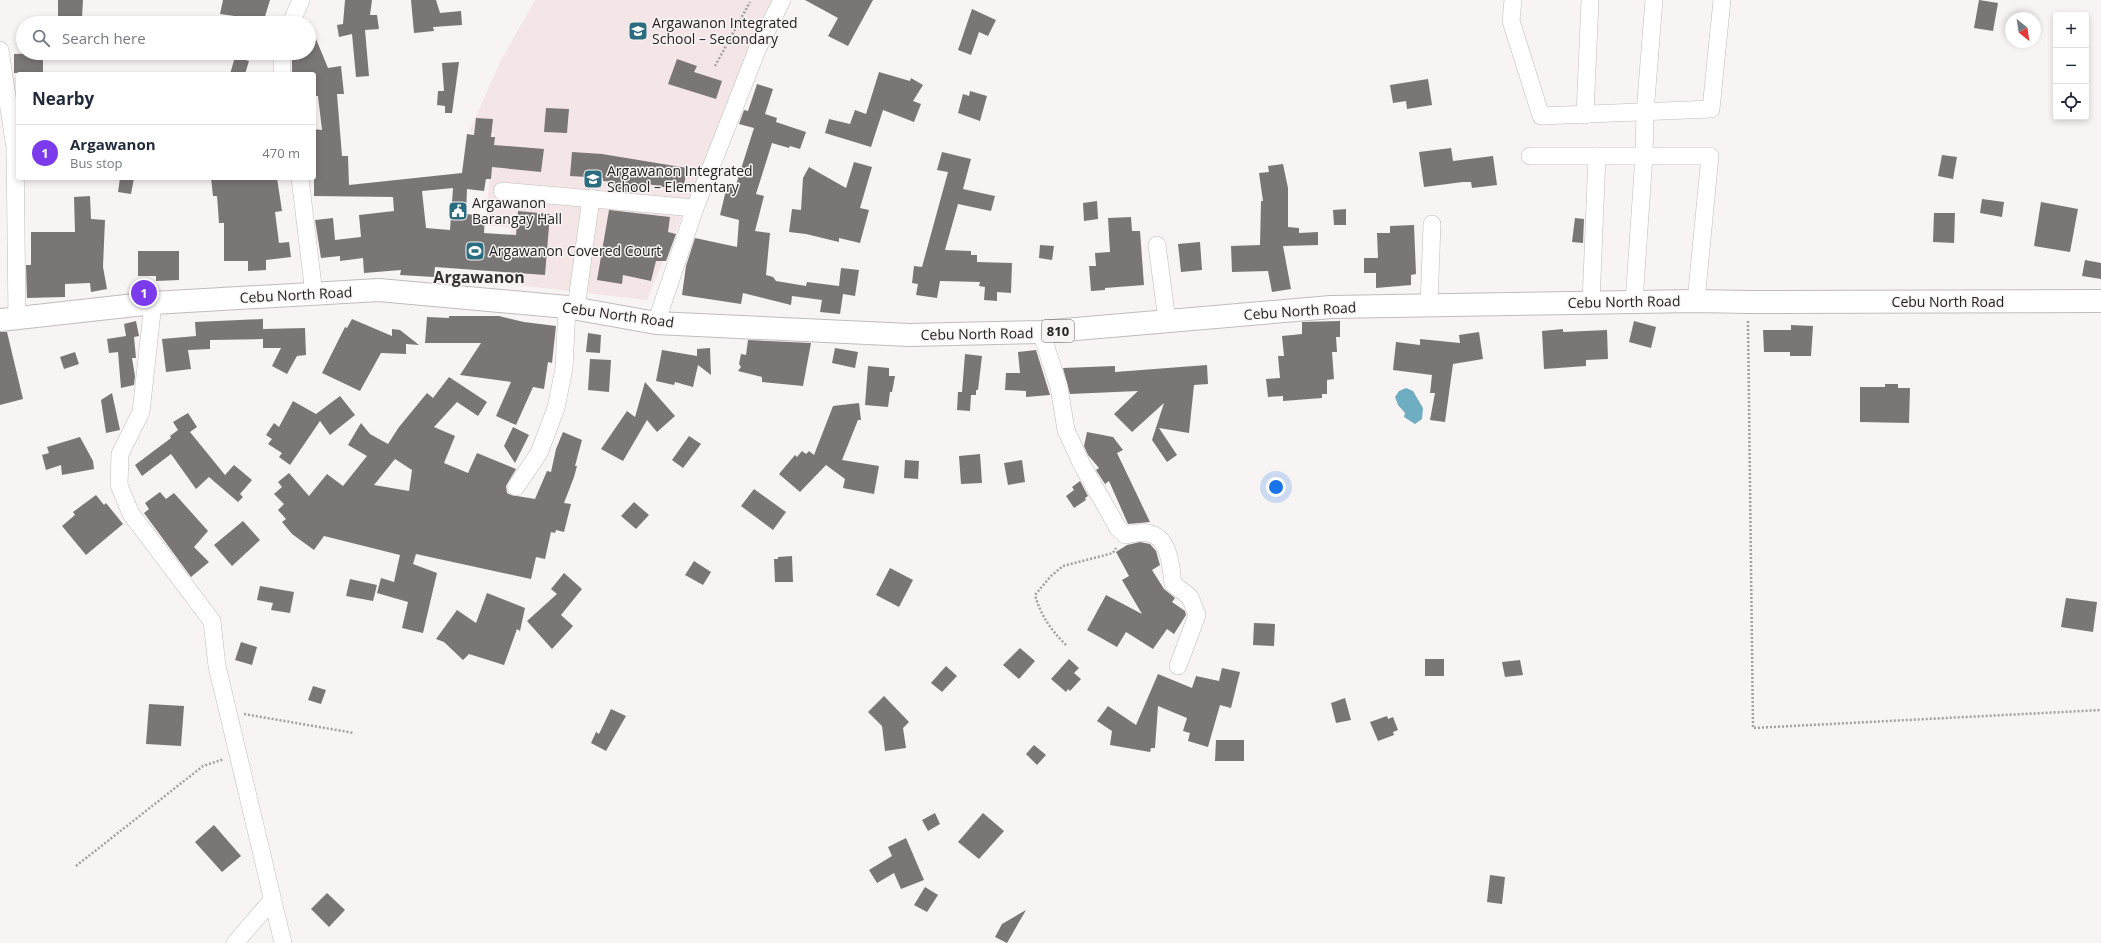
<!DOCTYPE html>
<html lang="en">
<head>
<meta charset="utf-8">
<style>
  :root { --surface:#fff; --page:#f6f6f7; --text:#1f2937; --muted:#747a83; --line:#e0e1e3; --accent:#7c3aed }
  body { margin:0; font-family:"Open Sans",sans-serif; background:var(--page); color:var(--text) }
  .controls { position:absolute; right:12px; top:12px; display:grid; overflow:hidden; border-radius:4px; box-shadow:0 2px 6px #0003 }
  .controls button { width:36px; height:36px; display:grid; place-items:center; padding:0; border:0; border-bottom:1px solid var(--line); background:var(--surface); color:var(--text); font:20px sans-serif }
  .compass { position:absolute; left:2005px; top:12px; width:36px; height:36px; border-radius:50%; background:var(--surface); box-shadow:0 2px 6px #0003; rotate:150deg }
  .you { position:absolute; left:1276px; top:487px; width:14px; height:14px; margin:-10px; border:3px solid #fff; border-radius:50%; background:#1a73e8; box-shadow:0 0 0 6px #1a73e833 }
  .badge { display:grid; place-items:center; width:26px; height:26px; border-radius:50%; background:var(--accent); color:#fff; font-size:13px; font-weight:700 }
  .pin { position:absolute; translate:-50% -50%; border:2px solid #fff; box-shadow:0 1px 4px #0006 }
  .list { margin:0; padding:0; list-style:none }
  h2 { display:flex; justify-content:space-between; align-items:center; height:52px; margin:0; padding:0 16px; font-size:17px }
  h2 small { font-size:13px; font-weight:400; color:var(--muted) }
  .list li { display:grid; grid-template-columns:26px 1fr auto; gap:12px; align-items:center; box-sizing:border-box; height:56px; padding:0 16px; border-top:1px solid var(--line) }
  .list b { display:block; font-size:15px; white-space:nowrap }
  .list p { margin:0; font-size:13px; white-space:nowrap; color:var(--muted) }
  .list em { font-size:13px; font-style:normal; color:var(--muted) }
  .icon { flex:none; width:22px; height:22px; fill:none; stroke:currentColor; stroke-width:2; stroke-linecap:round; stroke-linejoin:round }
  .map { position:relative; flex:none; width:2101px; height:943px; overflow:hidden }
  .search { position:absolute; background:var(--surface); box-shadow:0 2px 6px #0003; left:16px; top:16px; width:300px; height:44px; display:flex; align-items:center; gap:10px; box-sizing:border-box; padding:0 14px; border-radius:22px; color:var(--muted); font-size:15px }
  .panel { position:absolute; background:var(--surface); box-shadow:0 2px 6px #0003; left:16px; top:72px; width:300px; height:108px; border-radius:4px }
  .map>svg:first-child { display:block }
</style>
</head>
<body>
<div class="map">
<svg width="2101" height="943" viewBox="0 0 2101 943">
  <rect width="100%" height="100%" fill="#f9f4f4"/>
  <polygon fill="#f4e6e6" points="535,0 772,0 647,300 507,284 511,228 485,225 494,133 469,132 500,62"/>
  <polygon fill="#6faec1" points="1406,388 1413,391 1423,408 1422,419 1415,424 1404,417 1405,413 1398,405 1395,397 1399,391"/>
  <g fill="#7b7676" fill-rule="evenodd">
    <polygon points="58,0 83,0 82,18 58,17"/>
    <polygon points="223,0 270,0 263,23 249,20 249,18 220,14"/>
    <polygon points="345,0 372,0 370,15 377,15 379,29 365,30 369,76 356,77 352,34 339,37 337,25 343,24"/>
    <polygon points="411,0 436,0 440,13 461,11 462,25 433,27 434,31 414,33"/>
    <polygon points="805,0 873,0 848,46 828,36 838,18"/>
    <polygon points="1979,0 1998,3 1993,31 1974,28"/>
    <polygon points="972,9 996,20 988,36 979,32 971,55 958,50"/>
    <path d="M309,22L328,68L341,66L344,94H337L342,156H348L349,185L462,173L467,134L474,135L476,118L493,119L491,137H495L494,145L544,149L541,172L492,167L491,179H486L484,191L467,189L466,214L485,216L484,233L516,235L518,211L550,214L545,275L435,267L434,277L400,275L401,270L364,273L363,258L340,261V256L321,258L315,220L333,218L335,240L361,237L359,215L394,211L393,197L314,196V129L322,130L318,96H314V74H292V55L309,53ZM453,188L450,230L426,228L422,191Z"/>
    <polygon points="43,53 43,72 14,73 14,54"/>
    <polygon points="235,57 249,61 245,74 230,74"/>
    <polygon points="677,59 697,66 694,72 722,81 716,99 668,84"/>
    <polygon points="459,62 452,113 445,113 445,106 437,105 438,91 444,91 442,63"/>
    <polygon points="879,72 910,81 911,78 923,85 913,101 921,104 914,122 883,110 871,147 825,133 829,119 850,124 855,110 866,114"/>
    <polygon points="1428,79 1432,105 1407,109 1406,101 1393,103 1390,85"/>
    <polygon points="757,84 773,89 765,114 777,118 776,122 806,132 800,149 790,146 789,148 772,143 756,194 764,196 755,231 770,233 766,275 773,277 776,281 806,286 807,282 839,286 841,268 859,270 855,296 843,294 840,314 820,312 822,300 792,296 791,305 743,293 741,304 682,295 686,266 695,238 737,247 739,220 720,215 727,186 735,188 754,128 739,124 744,110 748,111"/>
    <polygon points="970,91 987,96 980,121 958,113 963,94 969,96"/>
    <polygon points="546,108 569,109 567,133 544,132"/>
    <polygon points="1451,148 1453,161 1493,156 1497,185 1472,188 1471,182 1463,182 1424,187 1419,152"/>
    <polygon points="572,152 602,154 687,168 683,191 648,184 648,186 638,185 637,193 612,191 614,182 603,181 603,178 570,176"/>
    <polygon points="942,152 971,159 963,189 995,196 991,211 958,204 945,250 971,251 971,255 977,255 977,262 1012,263 1011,293 997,292 997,301 984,300 985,287 979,286 980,282 940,281 937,298 916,295 918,284 912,283 914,266 922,267 948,172 937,170"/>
    <polygon points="1942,155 1957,157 1953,179 1938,176"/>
    <polygon points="854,162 872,167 860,208 869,210 860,243 839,238 839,242 806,234 789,232 792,209 801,210 803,178 809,167 846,188"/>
    <polygon points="1283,164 1288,188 1288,227 1299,228 1299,233 1318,232 1318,245 1283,246 1291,289 1272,292 1268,271 1232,272 1231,246 1260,245 1261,201 1263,201 1259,173 1269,172 1268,166"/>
    <polygon points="120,178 134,178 131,194 118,192"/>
    <polygon points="211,178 277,178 282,211 275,212 279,243 289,242 291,257 266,260 266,270 248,271 248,261 224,261 224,223 219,223 217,196 213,196"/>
    <polygon points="90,196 91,219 105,220 103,267 107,289 91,292 90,283 65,284 65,297 27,298 26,265 31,265 31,232 75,232 74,197"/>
    <polygon points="1982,199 2004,202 2002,217 1980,213"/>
    <polygon points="1097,201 1098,219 1084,221 1083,203"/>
    <polygon points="2041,202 2078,209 2070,252 2034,246"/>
    <polygon points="1346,209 1346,225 1334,225 1333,210"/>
    <polygon points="609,210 670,217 668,232 676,234 666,261 656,261 651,281 623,275 622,284 597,280"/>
    <polygon points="1934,213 1955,213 1954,243 1933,242"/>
    <polygon points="1131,217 1132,231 1140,231 1144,285 1105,288 1105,290 1091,291 1089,266 1096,266 1095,253 1110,252 1108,218"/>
    <polygon points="1575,218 1584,219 1583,243 1572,242"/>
    <polygon points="1414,225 1416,274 1411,275 1411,285 1376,288 1376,273 1364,273 1364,258 1378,258 1377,233 1390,233 1390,226"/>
    <polygon points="1200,242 1202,270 1181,272 1178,244"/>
    <polygon points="1040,245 1054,246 1052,260 1039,258"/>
    <polygon points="138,251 179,251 179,280 156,281 156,276 138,276"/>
    <polygon points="2085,260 2101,263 2101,279 2082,276"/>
    <polygon points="449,316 499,316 524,322 556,326 552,363 548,362 544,389 533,387 516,425 496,416 511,382 460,375 481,343 425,343 427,317 449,318"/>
    <polygon points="263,319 263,329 305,328 306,355 297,356 287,374 272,366 281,348 263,348 263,339 210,340 210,349 188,350 191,369 166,372 162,339 196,336 195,322"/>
    <polygon points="352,319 392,336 392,329 400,330 419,345 406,344 406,354 381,353 360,391 322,373 345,327 347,328"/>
    <polygon points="136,321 139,336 134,337 136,358 132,358 135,376 134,385 121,388 118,352 109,353 107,339 126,336 124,324"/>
    <polygon points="1340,321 1340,337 1336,337 1337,352 1332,352 1334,379 1327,380 1327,394 1322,394 1322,398 1283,401 1283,396 1268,397 1266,379 1280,378 1278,356 1284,356 1282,336 1302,334 1302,322"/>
    <polygon points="1634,321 1656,327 1651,348 1629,342"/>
    <polygon points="1791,325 1813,326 1811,356 1790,356 1790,352 1764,352 1763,330 1791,330"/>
    <polygon points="1563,329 1563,332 1607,330 1608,359 1586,360 1586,366 1544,369 1542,331"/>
    <polygon points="0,332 7,332 23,399 0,405"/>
    <polygon points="1479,332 1483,359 1453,364 1445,422 1430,420 1435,393 1430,393 1432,375 1393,370 1396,342 1420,345 1420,339 1460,343 1459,335"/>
    <polygon points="588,333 601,335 600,353 586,352"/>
    <polygon points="748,340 811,343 803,386 762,382 762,377 738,371 741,367 739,364 741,354 746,355"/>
    <polygon points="710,348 711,375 698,365 693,387 675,382 674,385 656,381 662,350 697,356 697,349"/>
    <polygon points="835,348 858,352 855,368 832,363"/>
    <polygon points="1036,350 1050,395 1026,397 1026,391 1005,390 1006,373 1020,373 1018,352"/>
    <polygon points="75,352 79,364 64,369 60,357"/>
    <polygon points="965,354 982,356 978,390 976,390 976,395 971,395 970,411 957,410 958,392 962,392"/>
    <polygon points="590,359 611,360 609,392 588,390"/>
    <polygon points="1207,365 1208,384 1194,385 1189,433 1159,428 1177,455 1167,462 1152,440 1164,403 1132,432 1114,414 1138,391 1070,394 1063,368 1115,366 1115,372"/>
    <polygon points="868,366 889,368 889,376 895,376 892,392 890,392 888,407 865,405"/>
    <path d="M449,377L487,402L478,416L457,402L434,427L455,436L444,463L468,473L477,453L516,469L506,486L507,493L511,495L535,499L547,471L551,472L556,449L563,432L582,440L575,466H577L574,477L564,503L571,504L564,532L556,530L555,533L551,532L545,559L536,557L531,579L416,554L413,564L437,573L423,633L402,628L408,602L377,593L381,578L394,582L400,555L324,536L314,550L292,534L282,522L286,519L278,510L284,504L274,494L282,487L278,482L289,473L309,496L327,474L343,486L367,456L348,445L361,423L370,434L388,444L399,427L427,393L433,398ZM395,459L412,470L409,491L374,485Z"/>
    <polygon points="645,382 675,416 657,432 647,420 623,461 601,449 627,411 635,417"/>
    <polygon points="1885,384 1898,384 1898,388 1910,388 1909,423 1860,422 1860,387 1885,387"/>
    <polygon points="112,393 120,430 106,433 101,400"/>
    <polygon points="340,396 355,415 330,435 320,421 290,465 279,457 282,453 268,444 272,439 266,435 274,423 279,427 293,401 316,414"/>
    <polygon points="859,403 861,420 858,420 842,460 879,466 874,494 843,488 845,479 826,465 800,492 779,474 795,455 797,457 802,451 806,454 809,451 814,455 833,406"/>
    <polygon points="188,413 197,427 190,432 225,475 234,465 252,480 240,494 243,497 238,502 209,477 196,489 171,454 142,476 135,465 171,438 170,436 178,430 173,422"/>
    <polygon points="513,427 529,435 515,463 504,446"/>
    <polygon points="1087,432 1113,437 1123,450 1117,453 1150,522 1128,524 1109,481 1105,484 1096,470 1099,468 1088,455 1084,446"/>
    <polygon points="689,436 701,444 683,468 672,460"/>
    <polygon points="80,437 93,461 94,469 62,475 61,465 46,470 42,455 49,453 47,447"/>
    <polygon points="980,454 982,483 961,484 959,456"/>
    <polygon points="905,460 919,461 918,479 904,478"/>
    <polygon points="1022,460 1025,482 1008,485 1004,463"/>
    <polygon points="1080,481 1088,496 1085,498 1086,500 1074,508 1066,496 1074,490 1072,487"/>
    <polygon points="754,489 786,512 773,530 741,506"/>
    <polygon points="160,492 166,499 174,493 208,531 194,547 209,562 191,577 144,513 149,509 145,503"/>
    <polygon points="96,495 104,505 106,503 123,524 86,555 62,526 75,515 73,512"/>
    <polygon points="634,502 649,515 636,529 621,516"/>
    <polygon points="243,521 260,540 232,566 214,545"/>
    <polygon points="1140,542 1150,544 1156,551 1160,565 1152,570 1164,589 1175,598 1172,602 1185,611 1186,615 1174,634 1167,629 1153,649 1126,632 1117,647 1087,630 1106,595 1142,614 1122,580 1129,576 1116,552 1127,545"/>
    <polygon points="792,556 793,582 775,582 774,559 778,559 778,557"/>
    <polygon points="694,561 711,572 703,585 685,575"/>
    <polygon points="890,568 913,580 899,607 876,595"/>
    <polygon points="564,573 582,589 561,615 573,626 552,649 527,621 557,594 551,589"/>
    <polygon points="350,579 377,585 373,601 346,596"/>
    <polygon points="260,586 294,592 290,613 271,610 273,603 257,600"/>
    <polygon points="487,593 525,608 520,631 517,629 504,665 469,654 463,660 444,642 436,639 457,610 476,623"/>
    <polygon points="2066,598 2097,602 2093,632 2061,627"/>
    <polygon points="1254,623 1275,624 1274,646 1253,645"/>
    <polygon points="241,642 257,647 252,665 235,660"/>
    <polygon points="1020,648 1035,661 1019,679 1003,665"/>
    <polygon points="1069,659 1079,668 1074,673 1081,679 1070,691 1068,689 1066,692 1051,679"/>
    <rect x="1425" y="659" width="19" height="17"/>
    <polygon points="1520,660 1523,675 1505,677 1502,662"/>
    <polygon points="946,666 957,676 942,692 931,683"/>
    <polygon points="1222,668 1240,672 1231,708 1220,705 1208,747 1188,741 1190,733 1183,731 1187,718 1158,706 1155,748 1151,748 1150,752 1110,745 1112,731 1097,721 1108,706 1136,725 1158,674 1192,688 1196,676 1219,681"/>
    <polygon points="313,686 326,690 321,704 308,700"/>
    <polygon points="884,696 909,722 903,728 906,748 885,751 882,726 868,712"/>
    <polygon points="1345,698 1351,720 1336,723 1331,703"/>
    <polygon points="149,704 184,706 181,746 146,744"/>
    <polygon points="611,709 626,716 606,751 591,743 596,732 599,734"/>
    <polygon points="1387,716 1388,719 1393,717 1398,730 1393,732 1394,735 1378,741 1370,722"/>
    <polygon points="1216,740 1244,740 1244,761 1215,761"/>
    <polygon points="1034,745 1046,755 1037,765 1026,754"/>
    <polygon points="935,813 940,824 928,831 922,820"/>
    <polygon points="983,813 1004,831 979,859 958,842"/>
    <polygon points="214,825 241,856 222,872 195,842"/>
    <polygon points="906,838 924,880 901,889 894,873 877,883 869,870 892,856 888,847"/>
    <polygon points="1490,875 1505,877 1502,904 1487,902"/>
    <polygon points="925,887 938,895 927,912 914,905"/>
    <polygon points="327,893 345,910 329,927 311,909"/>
    <polygon points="1026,910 1007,943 995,937 1002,924"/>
  </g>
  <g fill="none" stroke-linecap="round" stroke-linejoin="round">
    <defs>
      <g id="minor">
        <polyline points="1513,0 1511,21 1541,116 1711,109 1722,0"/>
        <polyline points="291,23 301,0"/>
        <polyline points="0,50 15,148 17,319"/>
        <polyline points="282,74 282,53"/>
        <polyline points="1585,115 1590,0"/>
        <polyline points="1530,156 1644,156 1645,113 1654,0"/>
        <polyline points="300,178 314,294"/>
        <polyline points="502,191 695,208"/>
        <polyline points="1157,245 1167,321"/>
        <polyline points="1634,302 1644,156 1710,156 1696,301"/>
        <polyline points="153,303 141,412 120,454 119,485 131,514 212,621 217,666 283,943"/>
        <polyline points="1591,303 1597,156"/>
        <polyline points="1429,307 1432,224"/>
        <polyline points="576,308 591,198"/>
        <polyline points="656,323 695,208 757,50 782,0"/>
        <path d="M1041,332L1059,387L1066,430L1082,465L1118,528L1125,535C1132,534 1141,531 1148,533C1170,537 1171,567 1173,584L1190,597L1197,615L1178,666"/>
        <polyline points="516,487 539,453 556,408 564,369 567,307"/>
        <polyline points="235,943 272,900"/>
      </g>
      <polyline id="highway" points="0,320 153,303 379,290 567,307 656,323 909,335 1041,332 1331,307 1696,301 1748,302 2101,301"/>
    </defs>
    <use href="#minor" stroke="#c1bcbc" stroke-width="18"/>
    <use href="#highway" stroke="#c1bcbc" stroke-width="24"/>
    <g stroke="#a4a0a0" stroke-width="2.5" stroke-dasharray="2 2" stroke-linecap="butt">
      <polyline points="730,39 742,44"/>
      <polyline points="715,66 750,2"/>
      <polyline points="1748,321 1753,728 2101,710"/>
      <path d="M1066,645C1051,630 1041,616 1035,595L1051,576L1063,566L1113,553L1116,548"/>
      <polyline points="244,714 354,733"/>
      <polyline points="76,866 203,766 224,759"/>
    </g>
    <use href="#minor" stroke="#fff" stroke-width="17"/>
    <use href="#highway" stroke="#fff" stroke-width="22"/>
  </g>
  <defs>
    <symbol id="school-square" viewBox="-11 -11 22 22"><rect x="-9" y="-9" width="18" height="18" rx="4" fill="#2b6d80" stroke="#f9f4f4"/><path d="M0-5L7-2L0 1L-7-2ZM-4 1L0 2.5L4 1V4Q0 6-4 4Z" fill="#fff"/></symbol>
    <symbol id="civic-square" viewBox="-11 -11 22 22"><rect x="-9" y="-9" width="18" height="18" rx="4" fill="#2b6d80" stroke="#f9f4f4"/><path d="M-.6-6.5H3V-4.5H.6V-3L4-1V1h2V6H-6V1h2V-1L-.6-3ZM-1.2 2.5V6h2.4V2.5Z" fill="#fff"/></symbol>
    <symbol id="stadium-square" viewBox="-11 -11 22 22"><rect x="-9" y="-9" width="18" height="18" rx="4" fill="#2b6d80" stroke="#f9f4f4"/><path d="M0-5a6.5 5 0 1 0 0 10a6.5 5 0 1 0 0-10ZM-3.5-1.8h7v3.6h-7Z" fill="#fff"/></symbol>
  </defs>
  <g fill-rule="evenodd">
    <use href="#school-square" x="627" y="20" width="22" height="22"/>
    <use href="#school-square" x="582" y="168" width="22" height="22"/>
    <use href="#civic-square" x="447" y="200" width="22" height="22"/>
    <use href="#stadium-square" x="464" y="240" width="22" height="22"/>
  </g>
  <g text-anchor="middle" stroke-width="3" stroke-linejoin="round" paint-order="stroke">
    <rect fill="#f9f4f4" stroke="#646161" stroke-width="1" x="1042" y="320" width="32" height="22" rx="3"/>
    <g font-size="13" font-weight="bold" fill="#242222">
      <text x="1058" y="336">810</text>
    </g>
    <g font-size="14" fill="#242222" stroke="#f9f4f4" text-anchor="start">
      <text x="652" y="28">Argawanon Integrated<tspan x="652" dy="16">School – Secondary</tspan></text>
      <text x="607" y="176">Argawanon Integrated<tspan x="607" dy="16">School – Elementary</tspan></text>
      <text x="472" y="208">Argawanon<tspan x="472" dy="16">Barangay Hall</tspan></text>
      <text x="489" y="256">Argawanon Covered Court</text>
    </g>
    <g font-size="14" fill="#242222" stroke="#f9f4f4">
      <text transform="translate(296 295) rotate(-3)" y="5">Cebu North Road</text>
      <text transform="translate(1624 302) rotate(-1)" y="5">Cebu North Road</text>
      <text x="1948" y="307">Cebu North Road</text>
      <text transform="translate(1300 311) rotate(-4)" y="5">Cebu North Road</text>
      <text transform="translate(618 315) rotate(8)" y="5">Cebu North Road</text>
      <text transform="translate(977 334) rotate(-1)" y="5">Cebu North Road</text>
    </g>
    <g font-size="16" font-weight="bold" fill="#363232" stroke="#f9f4f4">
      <text x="479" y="283">Argawanon</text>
    </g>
  </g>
</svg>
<div class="controls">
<button>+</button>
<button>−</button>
<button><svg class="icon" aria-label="locate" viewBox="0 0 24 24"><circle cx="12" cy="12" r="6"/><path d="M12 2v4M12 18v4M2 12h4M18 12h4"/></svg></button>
</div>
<svg class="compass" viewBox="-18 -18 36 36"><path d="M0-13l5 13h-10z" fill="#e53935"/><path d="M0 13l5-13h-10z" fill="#747a83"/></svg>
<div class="you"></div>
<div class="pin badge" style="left:144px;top:293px">1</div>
<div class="search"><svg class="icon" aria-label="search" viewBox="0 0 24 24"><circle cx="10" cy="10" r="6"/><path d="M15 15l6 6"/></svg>Search here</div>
<section class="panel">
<h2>Nearby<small></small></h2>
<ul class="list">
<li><span class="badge">1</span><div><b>Argawanon</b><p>Bus stop</p></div><em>470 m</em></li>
</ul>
</section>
</div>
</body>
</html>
